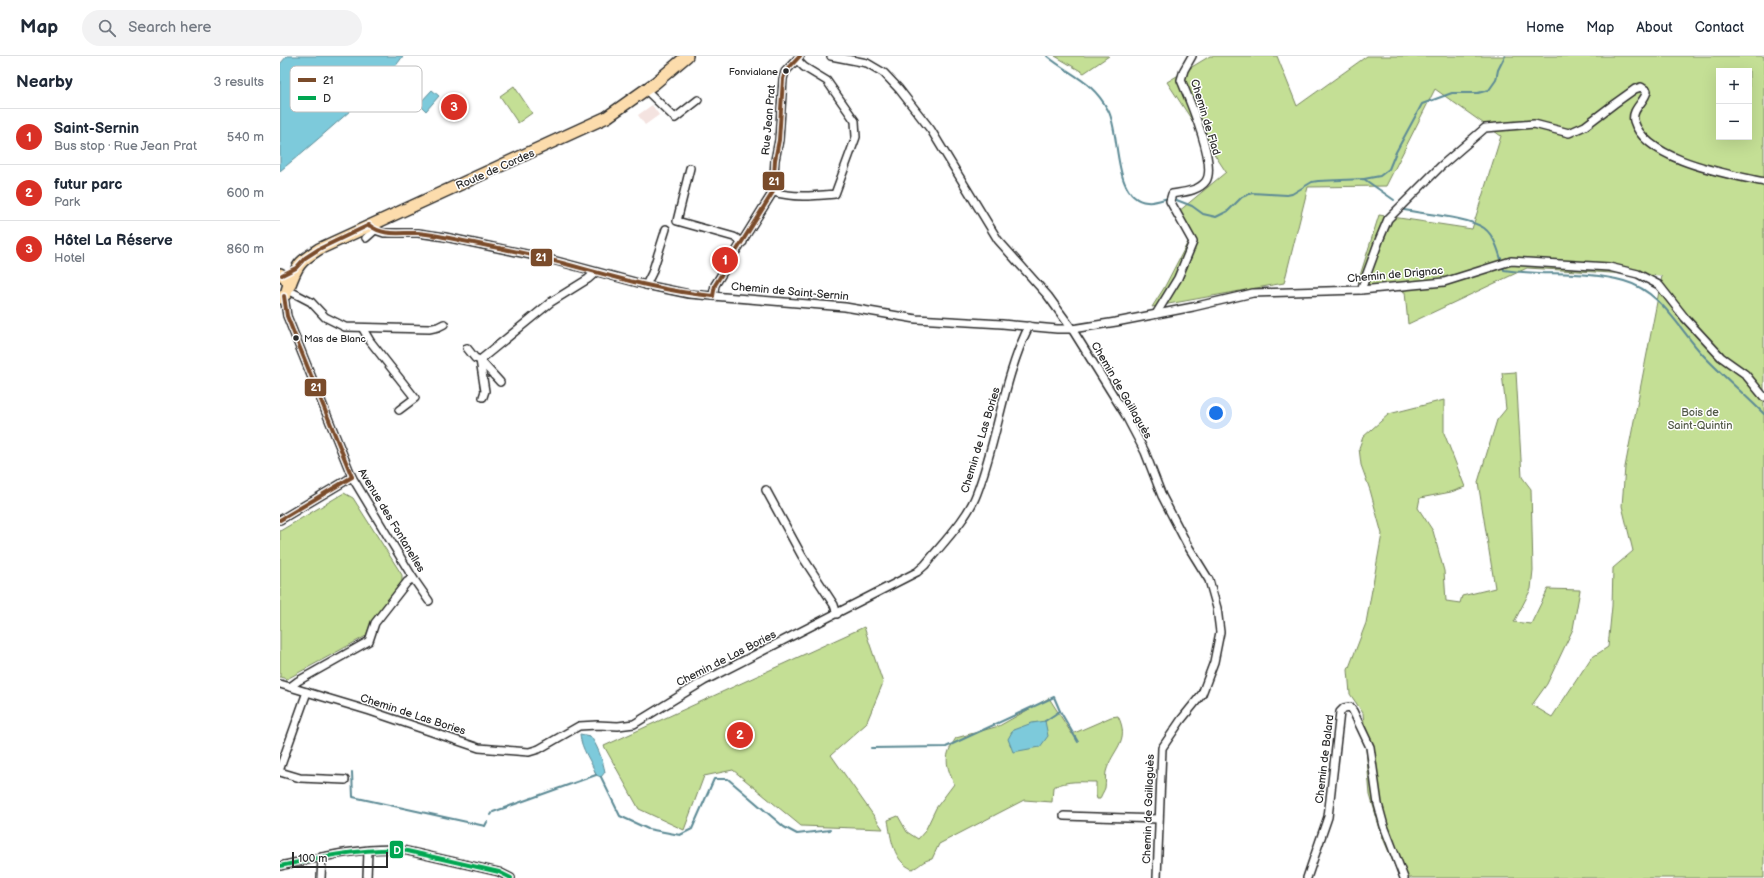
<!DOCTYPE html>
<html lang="en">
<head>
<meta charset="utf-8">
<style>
  :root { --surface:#fff; --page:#f2f2f3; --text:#1f2937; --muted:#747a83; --line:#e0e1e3; --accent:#d93025 }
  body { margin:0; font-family:"Balsamiq Sans",sans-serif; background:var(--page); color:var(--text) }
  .controls { position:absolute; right:12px; top:12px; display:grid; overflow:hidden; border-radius:0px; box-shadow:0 4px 16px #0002 }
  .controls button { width:36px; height:36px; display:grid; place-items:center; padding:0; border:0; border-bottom:1px solid var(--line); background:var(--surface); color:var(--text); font:20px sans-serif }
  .scale { position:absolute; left:12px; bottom:10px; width:96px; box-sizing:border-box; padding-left:4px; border:2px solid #2b2b2b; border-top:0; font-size:11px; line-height:14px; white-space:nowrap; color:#2b2b2b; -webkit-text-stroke:3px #fff; paint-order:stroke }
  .you { position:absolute; left:936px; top:357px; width:14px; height:14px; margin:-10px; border:3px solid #fff; border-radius:50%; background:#1a73e8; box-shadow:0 0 0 6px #1a73e833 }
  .badge { display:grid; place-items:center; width:26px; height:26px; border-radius:50%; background:var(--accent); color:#fff; font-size:13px; font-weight:700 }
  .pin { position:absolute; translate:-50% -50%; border:2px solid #fff; box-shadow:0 1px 4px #0006 }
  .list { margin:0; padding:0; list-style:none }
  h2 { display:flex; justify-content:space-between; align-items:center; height:52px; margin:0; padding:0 16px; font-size:17px }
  h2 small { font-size:13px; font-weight:400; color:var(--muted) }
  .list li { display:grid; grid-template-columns:26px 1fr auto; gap:12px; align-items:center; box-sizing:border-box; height:56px; padding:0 16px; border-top:1px solid var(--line) }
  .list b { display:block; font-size:15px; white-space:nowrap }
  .list p { margin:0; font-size:13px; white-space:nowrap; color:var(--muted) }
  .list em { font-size:13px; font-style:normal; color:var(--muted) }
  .icon { flex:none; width:22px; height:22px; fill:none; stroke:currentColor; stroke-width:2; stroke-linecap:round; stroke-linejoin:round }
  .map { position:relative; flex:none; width:1484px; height:822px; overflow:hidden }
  header { display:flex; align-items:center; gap:24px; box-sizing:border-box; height:56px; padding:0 20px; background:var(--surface); border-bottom:1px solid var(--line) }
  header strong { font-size:19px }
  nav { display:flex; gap:22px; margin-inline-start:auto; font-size:14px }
  .search { width:280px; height:36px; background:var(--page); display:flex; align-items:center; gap:10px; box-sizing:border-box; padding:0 14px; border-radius:22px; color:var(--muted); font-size:15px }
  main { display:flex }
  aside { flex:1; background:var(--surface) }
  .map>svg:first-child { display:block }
</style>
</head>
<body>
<header>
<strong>Map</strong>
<div class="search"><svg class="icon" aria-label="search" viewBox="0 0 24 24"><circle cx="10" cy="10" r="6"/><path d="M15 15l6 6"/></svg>Search here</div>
<nav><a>Home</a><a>Map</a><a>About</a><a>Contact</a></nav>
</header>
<main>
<aside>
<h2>Nearby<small>3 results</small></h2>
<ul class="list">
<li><span class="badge">1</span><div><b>Saint-Sernin</b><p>Bus stop · Rue Jean Prat</p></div><em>540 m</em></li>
<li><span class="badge">2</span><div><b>futur parc</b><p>Park</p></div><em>600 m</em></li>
<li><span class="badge">3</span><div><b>Hôtel La Réserve</b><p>Hotel</p></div><em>860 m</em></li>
</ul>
</aside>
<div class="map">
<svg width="1484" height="822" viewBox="0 0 1484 822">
  <rect width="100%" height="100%" fill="#fff"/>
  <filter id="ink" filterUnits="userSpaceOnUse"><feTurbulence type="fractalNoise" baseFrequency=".025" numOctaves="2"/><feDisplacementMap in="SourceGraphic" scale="8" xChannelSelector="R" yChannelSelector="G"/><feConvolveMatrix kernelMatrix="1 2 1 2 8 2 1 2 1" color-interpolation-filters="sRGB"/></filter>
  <g filter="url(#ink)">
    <polygon fill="#f4e3e0" points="372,49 379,59 365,69 358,59"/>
    <g fill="#c4df95" stroke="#788560" fill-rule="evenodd">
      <polygon points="775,0 829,0 804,17"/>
      <path d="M930,0H997L1017,50L1087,0H1484V822H1120L1102,780L1090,739L1083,657L1070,638L1068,614L1086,567L1102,478L1090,434L1081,409L1079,392L1083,381L1109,358L1164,344V377L1185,431L1171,436L1140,442L1138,452L1153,475L1164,515L1166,545L1180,547L1182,540L1215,532L1198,426L1217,364L1226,353L1222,317L1236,316L1242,421L1251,433L1253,514L1251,533L1234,566L1251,568L1268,533L1300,534L1293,573L1267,628L1252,649L1272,661L1311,602L1328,591L1332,550L1333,512L1353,495L1342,450L1345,411L1382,220L1247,212L1128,268L1125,236L1078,226L1099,159L1192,173L1221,80L1155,33L1106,130L1028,131L1004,227L872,251L884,232L910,182L898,156L946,116L887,26ZM1439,15H1469V81H1439Z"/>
      <polygon points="234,30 252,57 238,67 220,40"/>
      <polygon points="64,437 73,442 122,519 122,526 92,565 86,580 7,623 0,621 0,475"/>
      <polygon points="584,571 603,627 586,668 551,699 603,773 521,770 453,714 424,720 404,774 359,753 324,690"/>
      <path d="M769,642L792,678L831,661L838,660C851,686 832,693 826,716C825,721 826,726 825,732C824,735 821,739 820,743H817L816,739V726C799,726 789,724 773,731L772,746L744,744L659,788L652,803C641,805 641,810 632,813C613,805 611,782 608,764L618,760L627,776L638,783L645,775L656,752L674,728C666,708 663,701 676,682L719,670Z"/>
    </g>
    <g fill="#7dcadb" stroke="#5c8a95">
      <path d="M7,0H123C111,18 95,32 79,47C53,70 27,93 0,115V8Z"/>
      <polygon points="152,34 159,40 146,55 139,48"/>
      <polygon points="765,665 768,680 760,691 733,696 728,683 733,674 752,667"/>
      <path d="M300,678L310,680C317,688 323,705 325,716L321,721L316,719C312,705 301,694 300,678Z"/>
    </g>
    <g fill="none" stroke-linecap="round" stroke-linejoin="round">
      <g stroke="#5c8a95" stroke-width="2">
        <path d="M767,0C791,20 812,24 828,54C841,77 832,143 867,146C874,147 881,144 888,142"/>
        <polyline points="1084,123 1100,120 1109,113 1116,96 1142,48 1172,37 1198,37 1209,34 1216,24 1218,14 1225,0"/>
        <polyline points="894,143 912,150 923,158 936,161 948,155 962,141 972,137 1007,139 1012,138 1032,126 1038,125 1084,123 1114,144"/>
        <path d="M1124,154C1144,158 1188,161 1204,172C1216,181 1220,200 1224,214C1264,220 1305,214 1344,225C1381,235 1399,273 1423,299C1442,319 1464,338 1484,358"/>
        <polyline points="765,665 780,655 798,686"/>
        <polyline points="591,692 666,691 774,641 780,655"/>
        <polyline points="72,716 73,741 205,770 207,766"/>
        <polyline points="321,721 340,760 368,773 400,779 412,773 434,723 448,723 504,771 517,778 550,774"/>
        <polyline points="211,759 213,756 316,719"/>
      </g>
      <defs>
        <g id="minor">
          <polyline points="551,0 587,7 604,17 619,33 651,74 718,184 768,240 792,273 845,358 865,396 882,440 908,490 929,524 937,552 940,576 934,606 922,638 901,664 882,692 877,822"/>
          <polyline points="366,34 395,62 418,44"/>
          <polyline points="410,112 397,165 454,181 463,186"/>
          <path d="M493,136C514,142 533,140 555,138L576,81L575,65L547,25L524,11L517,4"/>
          <polyline points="89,169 95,174 104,177 138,177 165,181 265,202 366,229 409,238 565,251 636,263 722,268 777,273 792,273 836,266 913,251 973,237 1081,234 1164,226 1231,205 1329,211 1358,218 1379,229 1405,262 1441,301 1465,318 1484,341"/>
          <polyline points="86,182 95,174"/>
          <polyline points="366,229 372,217 386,173"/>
          <polyline points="8,234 31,246 45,261 65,271 149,273 158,271 164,268"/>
          <path d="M1081,234L1100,182L1108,163L1161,110L1205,72L1254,68L1289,77L1305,70L1334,48L1355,33L1361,31L1367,35C1365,46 1351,53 1354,65C1366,105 1449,118 1484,126"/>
          <polyline points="4,240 7,260 72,421 133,522 149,545"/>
          <polyline points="433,240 435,229 493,136 495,104 499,84 503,23 505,16 520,0"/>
          <path d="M876,258L898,222L913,186L890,145L892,138C903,136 919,135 926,125C937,108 909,43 901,24L904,14L912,0"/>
          <polyline points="83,273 90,285 135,342 119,354"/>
          <polyline points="187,292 195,302 200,304 205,335 203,341"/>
          <polyline points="220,326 200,304 271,246 308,223 316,216"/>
          <polyline points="486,434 522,500 554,549 557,558"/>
          <polyline points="0,464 72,421"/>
          <path d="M0,628L90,655L199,692L249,696L259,693L299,670L317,669L338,670L354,668L424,625L637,516L645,509C662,488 688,462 697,437C718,382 723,323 749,270"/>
          <polyline points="10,631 18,625 89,585 95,567 127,526 133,522"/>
          <polyline points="0,712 27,636"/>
          <polyline points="0,716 20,722 65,724"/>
          <polyline points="784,760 879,763"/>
          <path d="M0,810C37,802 86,790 123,794L219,816L231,822"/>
          <polyline points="41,822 42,801"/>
          <polyline points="87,822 88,795"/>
          <polyline points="1027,822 1048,761 1060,656 1064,652 1070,651 1073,655 1090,691 1098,748 1104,770 1124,822"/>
        </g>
        <g id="primary">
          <polyline points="0,218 5,221 9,228 6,238 0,242"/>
          <path d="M9,231C17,209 19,206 39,193L327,61L375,27L407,0"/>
        </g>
      </defs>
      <use href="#minor" stroke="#2b2b2b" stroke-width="10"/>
      <use href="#primary" stroke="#2b2b2b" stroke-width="14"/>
      <use href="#minor" stroke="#fff" stroke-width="7"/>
      <use href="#primary" stroke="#fcdcac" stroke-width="11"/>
      <defs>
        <g id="bus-1">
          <path d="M89,169C104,181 121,176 138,177C148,178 159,180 169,182C201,189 235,194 267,203C322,217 376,235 433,240"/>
          <polyline points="2,219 16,212 25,202 39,193 89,169"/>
          <polyline points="4,240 7,260 72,421"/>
          <polyline points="433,240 435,229 493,136 495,104 499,84 503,23 505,16 520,0"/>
          <polyline points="0,464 72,421"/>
        </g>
        <path id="bus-2" d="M0,810C41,801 81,792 123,794L219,816L231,822"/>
      </defs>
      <use href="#bus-1" stroke="#fff" stroke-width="7"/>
      <use href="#bus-2" stroke="#fff" stroke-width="7"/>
      <use href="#bus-1" stroke="#7a4b2a" stroke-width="4"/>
      <use href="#bus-2" stroke="#00a651" stroke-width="4"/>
    </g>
  </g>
  <g fill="#2b2b2b" stroke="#fff" stroke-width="1.5">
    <circle cx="506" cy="15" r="3.5"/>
    <circle cx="16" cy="282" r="3.5"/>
  </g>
  <g text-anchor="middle" stroke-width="3" stroke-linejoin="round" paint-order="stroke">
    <g font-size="10" fill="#2b2b2b" stroke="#fff" text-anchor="end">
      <text x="498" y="19">Fonvialane</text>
      <text x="24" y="286" text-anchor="start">Mas de Blanc</text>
    </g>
    <g font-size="11" fill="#2b2b2b" stroke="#fff">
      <text transform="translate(926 61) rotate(73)" y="4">Chemin de Flad</text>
      <text transform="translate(488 64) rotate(-85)" y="4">Rue Jean Prat</text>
      <text transform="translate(215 113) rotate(-24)" y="4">Route de Cordes</text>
      <text transform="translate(1115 218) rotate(-5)" y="4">Chemin de Drignac</text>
      <text transform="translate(510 235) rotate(5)" y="4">Chemin de Saint-Sernin</text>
      <text transform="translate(842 334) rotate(60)" y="4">Chemin de Gaillaguès</text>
      <text transform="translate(700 384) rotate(-73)" y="4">Chemin de Las Bories</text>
      <text transform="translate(112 464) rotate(59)" y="4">Avenue des Fontanelles</text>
      <text transform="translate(446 602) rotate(-27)" y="4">Chemin de Las Bories</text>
      <text transform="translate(133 658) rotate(18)" y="4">Chemin de Las Bories</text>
      <text transform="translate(1044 703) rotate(-83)" y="4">Chemin de Balard</text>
      <text transform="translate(868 753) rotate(-88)" y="4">Chemin de Gaillaguès</text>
    </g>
    <g font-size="11" fill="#515846" stroke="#fff">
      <text x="1420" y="360">Bois de<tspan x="1420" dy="13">Saint-Quintin</tspan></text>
    </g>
  </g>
  <rect x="10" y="10" width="132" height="46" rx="6" fill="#fff" stroke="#bfbfbf" stroke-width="1"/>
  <rect x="18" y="22" width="18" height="4" fill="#7a4b2a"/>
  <rect x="18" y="40" width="18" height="4" fill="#00a651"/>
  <g font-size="11" fill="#2b2b2b">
    <text x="43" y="28">21</text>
    <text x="43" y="46">D</text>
  </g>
  <g stroke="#fff" stroke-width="1.5">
    <rect x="482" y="115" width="23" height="20" rx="4" fill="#7a4b2a"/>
    <rect x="250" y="192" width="23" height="19" rx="4" fill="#7a4b2a"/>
    <rect x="24" y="322" width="23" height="19" rx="4" fill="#7a4b2a"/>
    <rect x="109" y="784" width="15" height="19" rx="4" fill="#00a651"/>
  </g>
  <g font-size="11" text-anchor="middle" font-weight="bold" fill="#fff">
    <text x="494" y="129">21</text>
    <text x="261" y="205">21</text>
    <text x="36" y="335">21</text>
    <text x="117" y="798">D</text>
  </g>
</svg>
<div class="controls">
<button>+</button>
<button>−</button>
</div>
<div class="scale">100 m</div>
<div class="you"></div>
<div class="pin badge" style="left:445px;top:204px">1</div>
<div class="pin badge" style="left:460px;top:679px">2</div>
<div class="pin badge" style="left:174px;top:51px">3</div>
</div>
</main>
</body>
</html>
